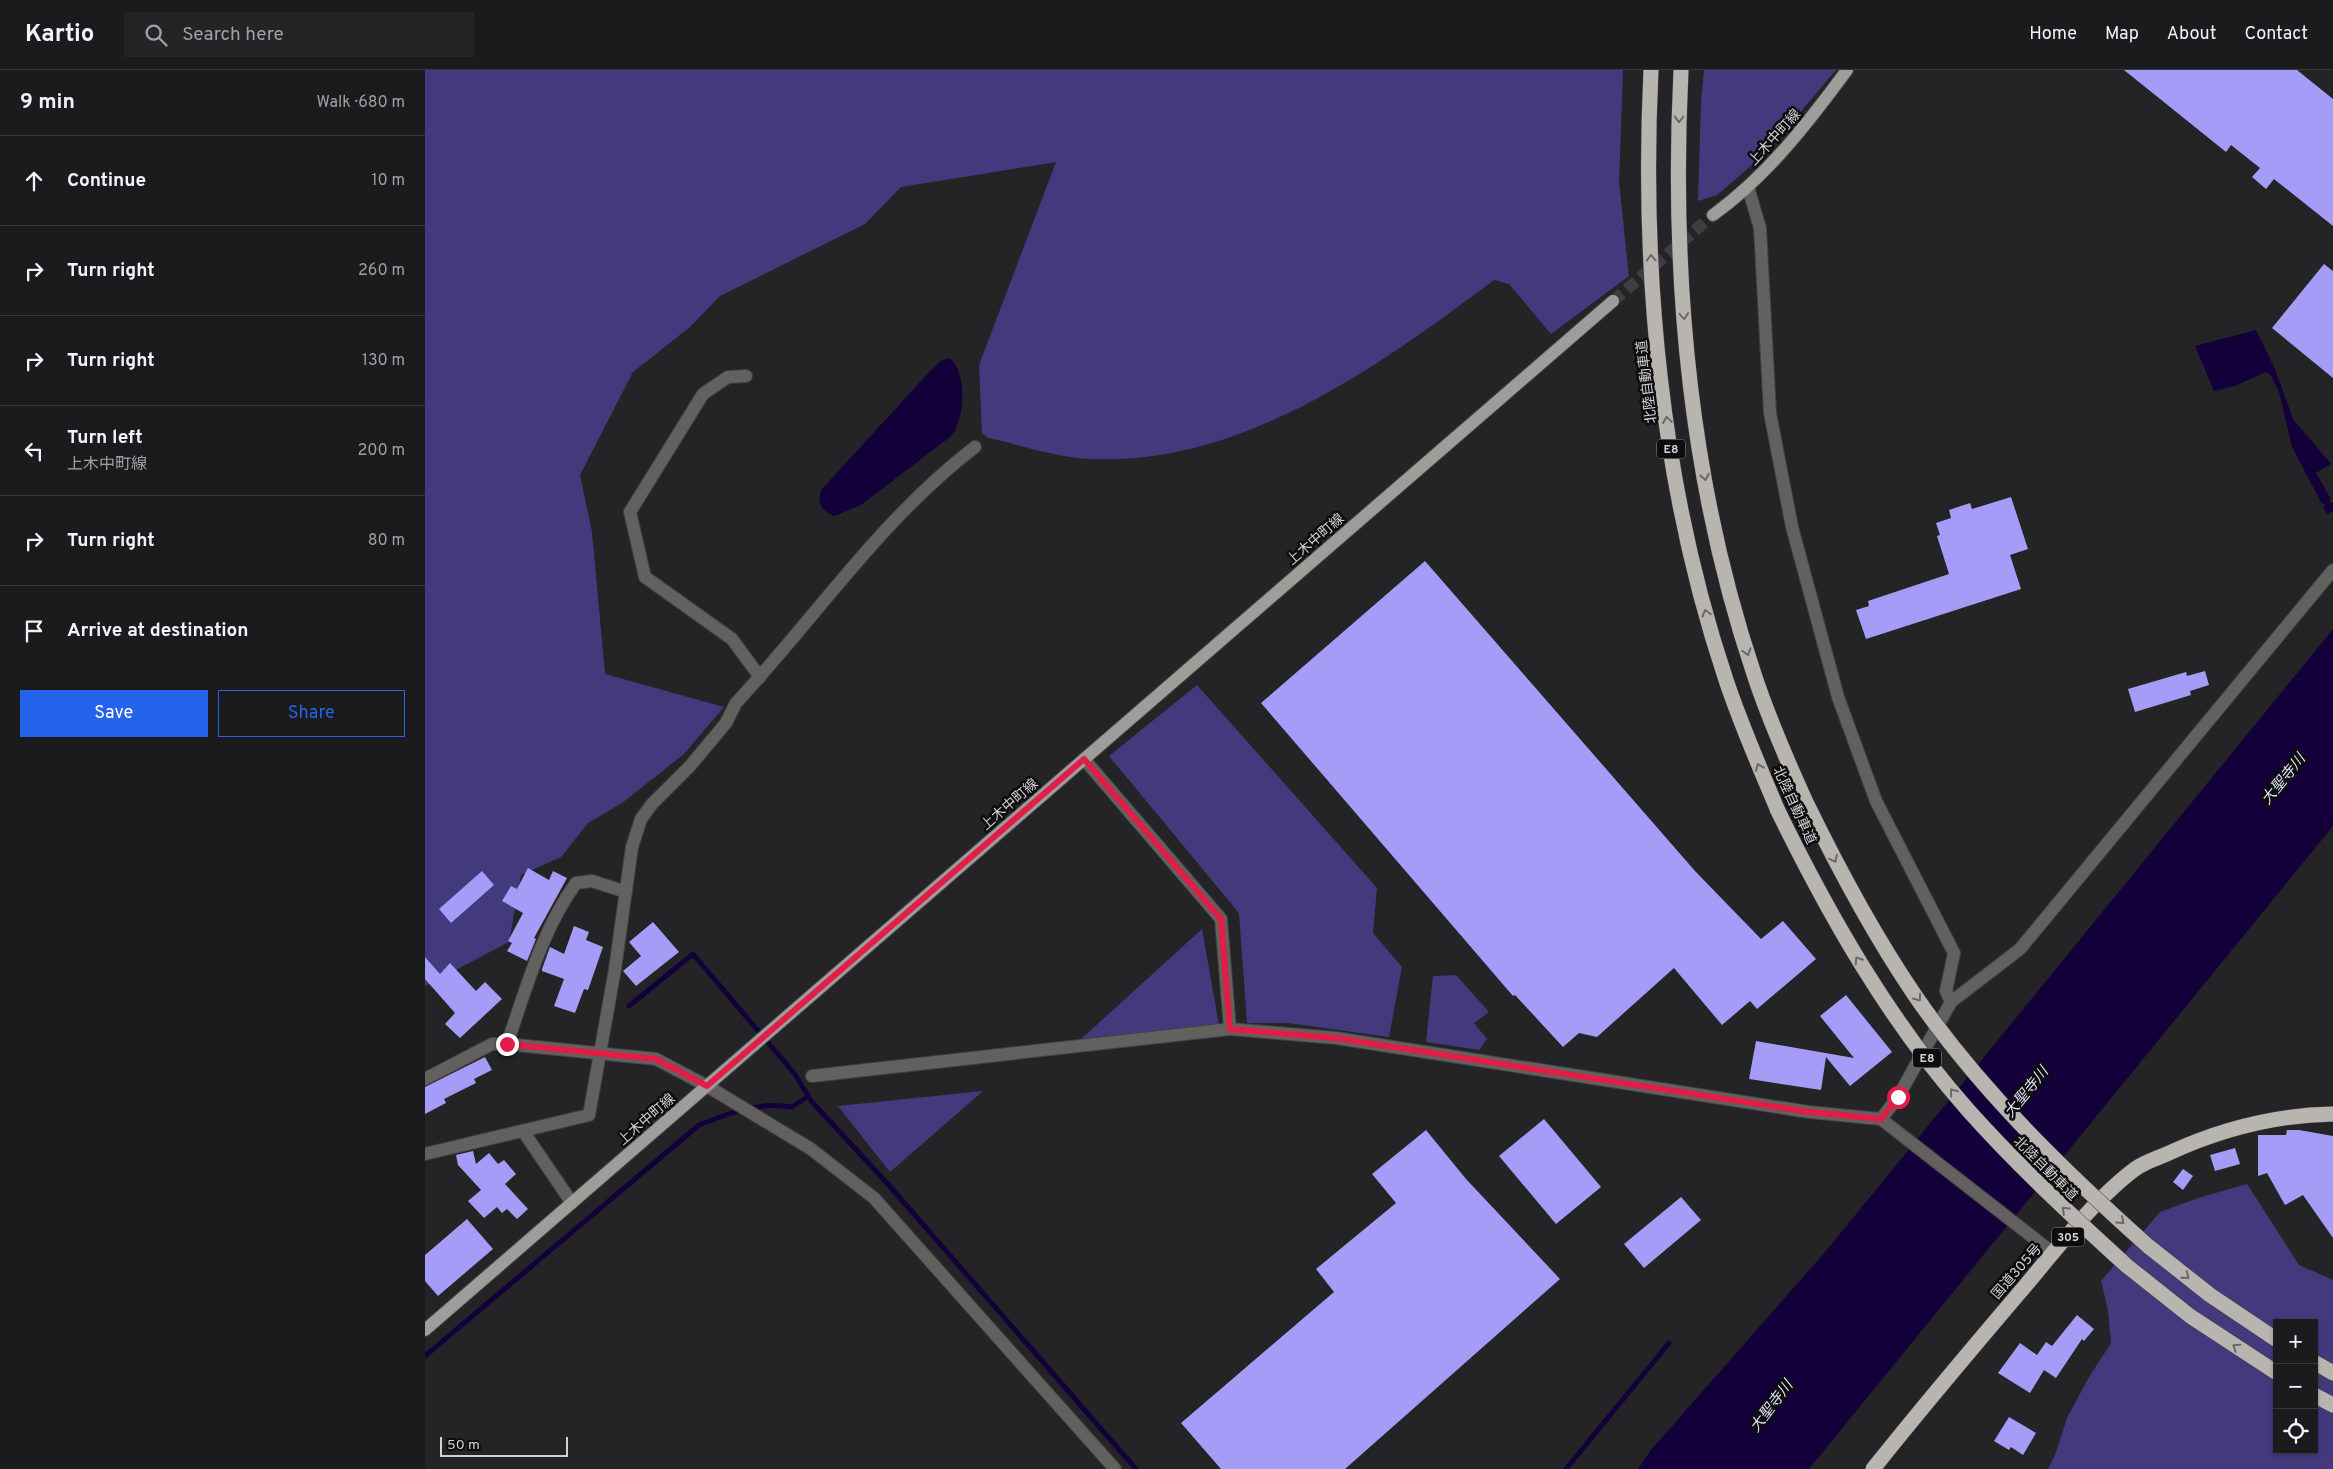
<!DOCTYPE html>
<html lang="en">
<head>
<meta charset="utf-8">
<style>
  :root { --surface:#1b1b1d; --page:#242426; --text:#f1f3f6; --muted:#a0a1a4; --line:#39393b; --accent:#2563eb }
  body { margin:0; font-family:Overpass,"Noto Sans JP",sans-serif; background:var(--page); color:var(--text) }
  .controls { position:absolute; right:15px; bottom:15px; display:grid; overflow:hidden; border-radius:0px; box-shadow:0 1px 4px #0004 }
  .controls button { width:45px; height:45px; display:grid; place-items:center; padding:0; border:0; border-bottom:1px solid var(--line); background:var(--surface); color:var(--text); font:25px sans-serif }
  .scale { position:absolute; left:15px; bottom:12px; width:128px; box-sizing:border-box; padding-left:5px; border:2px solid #d1d1d4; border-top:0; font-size:14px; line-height:18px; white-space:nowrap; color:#d1d1d4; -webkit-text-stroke:4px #0d0d0f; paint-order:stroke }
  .stop { position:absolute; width:15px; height:15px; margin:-11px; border:4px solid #e11d48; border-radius:50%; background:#fff }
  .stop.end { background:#e11d48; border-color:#fff; box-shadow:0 1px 5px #0008 }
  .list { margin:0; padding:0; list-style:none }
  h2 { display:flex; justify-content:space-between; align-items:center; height:65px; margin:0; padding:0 20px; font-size:21px }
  h2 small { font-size:16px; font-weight:400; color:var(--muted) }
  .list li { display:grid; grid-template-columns:32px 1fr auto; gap:15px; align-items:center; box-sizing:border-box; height:90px; padding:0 20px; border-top:1px solid var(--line) }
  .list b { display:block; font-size:19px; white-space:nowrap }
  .list p { margin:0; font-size:16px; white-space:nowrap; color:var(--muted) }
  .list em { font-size:16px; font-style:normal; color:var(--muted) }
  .actions { display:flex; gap:10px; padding:15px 20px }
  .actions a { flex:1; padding:11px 0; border:1px solid var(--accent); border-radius:0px; text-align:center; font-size:18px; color:var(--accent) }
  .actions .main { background:var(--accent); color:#fff }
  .icon { flex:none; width:28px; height:28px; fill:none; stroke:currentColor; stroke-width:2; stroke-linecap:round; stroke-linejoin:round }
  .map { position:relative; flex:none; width:1908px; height:1399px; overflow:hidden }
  header { display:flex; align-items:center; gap:30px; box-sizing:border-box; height:70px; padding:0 25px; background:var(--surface); border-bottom:1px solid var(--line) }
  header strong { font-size:24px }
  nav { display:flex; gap:28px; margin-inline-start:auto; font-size:18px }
  .search { width:350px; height:45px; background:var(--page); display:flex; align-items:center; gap:12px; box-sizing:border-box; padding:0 18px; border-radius:0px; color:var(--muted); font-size:19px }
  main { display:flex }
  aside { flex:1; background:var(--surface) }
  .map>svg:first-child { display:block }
</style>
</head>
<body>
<header>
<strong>Kartio</strong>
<div class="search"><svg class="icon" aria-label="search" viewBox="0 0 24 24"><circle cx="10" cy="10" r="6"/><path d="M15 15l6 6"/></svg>Search here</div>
<nav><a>Home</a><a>Map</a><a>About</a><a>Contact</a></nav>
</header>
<main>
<aside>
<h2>9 min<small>Walk · 680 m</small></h2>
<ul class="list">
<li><svg class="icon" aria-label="ahead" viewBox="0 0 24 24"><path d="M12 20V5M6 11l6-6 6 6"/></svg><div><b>Continue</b></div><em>10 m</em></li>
<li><svg class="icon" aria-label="right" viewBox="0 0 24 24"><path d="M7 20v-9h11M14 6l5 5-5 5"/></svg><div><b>Turn right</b></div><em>260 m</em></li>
<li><svg class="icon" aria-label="right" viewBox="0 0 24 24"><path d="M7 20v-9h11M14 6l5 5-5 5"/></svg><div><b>Turn right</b></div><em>130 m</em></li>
<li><svg class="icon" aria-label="left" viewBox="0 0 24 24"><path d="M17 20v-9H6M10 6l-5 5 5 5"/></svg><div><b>Turn left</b><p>上木中町線</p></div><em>200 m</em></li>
<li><svg class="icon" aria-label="right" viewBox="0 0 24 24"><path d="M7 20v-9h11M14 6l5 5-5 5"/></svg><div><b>Turn right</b></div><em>80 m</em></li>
<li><svg class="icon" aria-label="arrive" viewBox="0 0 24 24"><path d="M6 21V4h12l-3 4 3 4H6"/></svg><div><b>Arrive at destination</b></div></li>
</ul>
<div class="actions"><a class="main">Save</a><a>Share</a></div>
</aside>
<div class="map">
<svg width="1908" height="1399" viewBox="0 0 1908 1399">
  <rect width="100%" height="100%" fill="#242427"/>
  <g fill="#43397d" fill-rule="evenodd">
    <path d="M0,0H1198L1194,112L1204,206L1126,264L1084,214L1069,210C956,295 816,396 667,389C633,388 597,375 563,368L557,363L554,295L631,92L476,117L440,154L295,226L265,257L208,302L155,405L167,462L180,604L299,637L259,684L197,733L163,753L136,787L96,805L84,872L0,916Z"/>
    <polygon points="1279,0 1411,0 1340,84 1292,125 1273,131 1276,31"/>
    <polygon points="772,615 952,818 948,863 977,897 964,967 863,953 822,953 814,843 684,686"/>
    <polygon points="777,859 794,955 654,971"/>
    <polygon points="1031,905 1064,942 1049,953 1062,969 1054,980 1001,972 1008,906"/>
    <polygon points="558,1021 465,1102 413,1036"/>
    <path d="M1822,1114L1874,1195L1908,1210V1399H1623L1630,1385L1642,1348L1664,1307L1686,1273L1683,1240L1676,1211L1735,1142L1773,1128ZM1852,1253H1889V1380H1852Z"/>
  </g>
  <g fill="#13003b">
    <polygon points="1831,260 1850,299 1868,349 1906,394 1891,403 1906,429 1904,430 1906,433 1908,432 1908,441 1902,444 1898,437 1900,436 1899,433 1897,434 1867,377 1854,322 1846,306 1841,302 1810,316 1789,321 1770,276"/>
    <path d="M525,288C543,305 540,350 525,367L436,435L409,446C396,441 391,432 397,419L506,300L517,290Z"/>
    <polygon points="1908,559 1908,756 1384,1399 1213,1399 1226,1380 1401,1181"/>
  </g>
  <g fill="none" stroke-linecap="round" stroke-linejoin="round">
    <g stroke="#13003b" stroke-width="5">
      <polyline points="204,936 268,884 369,1003 387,1032 462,1113 711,1399"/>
      <path d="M0,1286L274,1055C305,1043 334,1031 367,1037L382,1027"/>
      <polyline points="1141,1399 1244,1273"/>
    </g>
  </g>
  <g fill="#a49cf6">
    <polygon points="1699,0 1872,0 1908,29 1908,156 1849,109 1841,119 1827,107 1835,98 1806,75 1801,82"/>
    <polygon points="1899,194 1908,201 1908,308 1847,258"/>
    <polygon points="1586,427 1603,479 1585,485 1596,519 1441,569 1431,540 1444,536 1443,531 1524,504 1512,466 1515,465 1511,453 1526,448 1524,440 1545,433 1547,439"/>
    <polygon points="1000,491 1270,801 1336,869 1358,851 1391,889 1332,939 1325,931 1297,955 1249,898 1172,967 1154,963 1138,977 1090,925 1088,926 836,633"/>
    <polygon points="1780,601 1784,615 1765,621 1766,625 1710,642 1703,619 1761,602 1762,606"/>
    <polygon points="103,798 124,810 128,801 142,808 109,868 111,869 102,891 82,881 87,873 83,871 98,843 77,831 86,816 92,819"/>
    <polygon points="57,801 69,815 26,853 14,839"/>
    <polygon points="228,852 254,882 211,916 198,901 216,886 204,872"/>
    <polygon points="149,856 164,862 161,870 178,877 163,920 159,919 150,943 129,936 139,909 117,901 117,899 125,877 139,884"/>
    <polygon points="0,887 15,904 25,893 51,921 60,912 77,929 35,968 20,954 30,943 0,909"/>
    <polygon points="1421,925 1467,982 1425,1016 1401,987 1396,1020 1324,1009 1331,971 1429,988 1395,946"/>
    <polygon points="60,987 67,1000 49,1009 51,1013 19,1029 21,1033 0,1044 0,1017"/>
    <polygon points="1119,1049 1176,1117 1131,1154 1074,1086"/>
    <polygon points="1001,1060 1041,1109 1135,1209 920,1399 796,1399 756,1353 909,1222 891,1199 971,1133 947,1104"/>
    <polygon points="1862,1060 1874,1060 1908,1066 1908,1168 1878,1125 1860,1135 1842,1103 1833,1106 1833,1065 1861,1065"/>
    <polygon points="1810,1078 1815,1094 1790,1101 1785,1085"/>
    <polygon points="48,1081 51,1094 64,1083 73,1094 79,1090 91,1104 80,1114 103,1139 92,1149 82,1139 77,1143 72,1137 59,1148 43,1131 56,1120 33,1095 31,1085"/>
    <polygon points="1758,1099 1768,1106 1758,1120 1748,1112"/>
    <polygon points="1256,1127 1276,1150 1219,1198 1199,1174"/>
    <polygon points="42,1149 68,1179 13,1226 0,1211 0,1185"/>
    <polygon points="1652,1245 1669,1259 1659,1271 1657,1269 1631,1308 1619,1300 1605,1323 1573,1303 1595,1273 1612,1285 1621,1272 1627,1276"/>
    <polygon points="1584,1347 1611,1363 1598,1385 1586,1377 1584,1380 1569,1371"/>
  </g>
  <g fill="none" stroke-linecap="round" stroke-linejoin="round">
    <polyline stroke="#3e3e41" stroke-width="12" stroke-dasharray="12 6" stroke-linecap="butt" points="1188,231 1288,145"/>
    <defs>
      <g id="minor">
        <polyline points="1323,117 1335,158 1345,343 1367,457 1413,627 1451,731 1529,883 1521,921 1526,932"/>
        <polyline points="321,306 303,307 278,324 205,442 220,507 307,569 335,607"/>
        <polyline points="659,689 796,849 805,959"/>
        <path d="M82,974C101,919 117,860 151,813L167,811L201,822"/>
        <polyline points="387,1006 805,959 911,968 1384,1042 1456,1049 1628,1183"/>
        <polyline points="0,1009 67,974 82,974 231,989 282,1016 386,1079 449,1128 690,1399"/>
        <polyline points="1456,1049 1473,1027 1526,932 1595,879 1908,500"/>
        <polyline points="98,1061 147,1133"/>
        <path d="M0,1084L164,1045L190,899L207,777L216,749L227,734L265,696L301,653L311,633C390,548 457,448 550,377"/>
      </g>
      <g id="major">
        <path d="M1288,145C1342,106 1383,53 1422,0"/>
        <polyline points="0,1260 1188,231"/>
      </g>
      <g id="highway">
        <path d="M1226,0C1216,204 1236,416 1301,610C1316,655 1335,698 1353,741"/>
        <path d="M1256,0C1246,202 1264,411 1329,604C1343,647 1361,688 1380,730"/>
        <polyline points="1723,1176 1785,1225 1852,1270"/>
        <polyline points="1702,1196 1765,1246 1852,1303"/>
        <polyline points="1889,1292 1908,1303"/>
        <polyline points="1889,1325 1908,1335"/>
        <path d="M1448,1399C1498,1336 1549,1276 1601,1215C1632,1178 1671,1128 1710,1099C1719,1092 1733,1088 1744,1083C1796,1059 1850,1045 1908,1044"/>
      </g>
    </defs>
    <use href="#minor" stroke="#404043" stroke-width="14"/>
    <use href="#major" stroke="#404043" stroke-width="14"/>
    <use href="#highway" stroke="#404043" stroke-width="16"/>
    <use href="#minor" stroke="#62615f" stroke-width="12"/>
    <use href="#major" stroke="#9f9d9a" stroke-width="12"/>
    <use href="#highway" stroke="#b8b5b1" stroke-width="15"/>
    <defs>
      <g id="highway-bridge">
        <path d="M1380,730C1412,796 1447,862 1489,924C1554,1019 1637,1099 1723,1176"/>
        <path d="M1353,741C1405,847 1464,951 1543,1040C1593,1096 1647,1146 1702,1196"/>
      </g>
    </defs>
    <use href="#highway-bridge" stroke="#404043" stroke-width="16" stroke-linecap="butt"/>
    <use href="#highway-bridge" stroke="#b8b5b1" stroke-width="15"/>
  </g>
  <defs><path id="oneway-chevron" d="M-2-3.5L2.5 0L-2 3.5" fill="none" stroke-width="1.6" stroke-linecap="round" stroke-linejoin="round" transform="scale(1.25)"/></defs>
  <g stroke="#6b6968">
    <use href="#oneway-chevron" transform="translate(1254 49) rotate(91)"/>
    <use href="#oneway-chevron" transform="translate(1226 188) rotate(-93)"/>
    <use href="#oneway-chevron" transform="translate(1259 246) rotate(85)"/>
    <use href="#oneway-chevron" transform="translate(1242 350) rotate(-98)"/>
    <use href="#oneway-chevron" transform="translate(1280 407) rotate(79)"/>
    <use href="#oneway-chevron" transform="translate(1281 543) rotate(-106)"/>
    <use href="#oneway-chevron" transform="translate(1322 582) rotate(74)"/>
    <use href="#oneway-chevron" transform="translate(1334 697) rotate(-113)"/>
    <use href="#oneway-chevron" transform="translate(1409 789) rotate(64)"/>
    <use href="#oneway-chevron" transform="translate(1433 890) rotate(-123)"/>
    <use href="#oneway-chevron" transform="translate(1493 928) rotate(54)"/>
    <use href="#oneway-chevron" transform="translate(1528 1022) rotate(-129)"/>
    <use href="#oneway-chevron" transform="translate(1640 1140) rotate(-137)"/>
    <use href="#oneway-chevron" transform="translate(1696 1151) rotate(42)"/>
    <use href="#oneway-chevron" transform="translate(1761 1206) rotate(39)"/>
    <use href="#oneway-chevron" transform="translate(1811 1277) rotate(-146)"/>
  </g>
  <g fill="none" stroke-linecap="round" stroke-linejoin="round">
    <polyline stroke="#e11d48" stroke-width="6" points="82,974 231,989 282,1016 659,689 796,849 805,959 911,968 1384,1042 1456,1049 1473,1027"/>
  </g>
  <g text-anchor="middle" stroke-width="5" stroke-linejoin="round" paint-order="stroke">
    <g fill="#0d0d0f" stroke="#969699" stroke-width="1">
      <rect x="1232" y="369.5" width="28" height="19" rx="4"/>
      <rect x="1488" y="978.5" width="28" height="19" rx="4"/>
      <rect x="1627" y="1157.5" width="32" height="19" rx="4"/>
    </g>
    <g font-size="12" font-weight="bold" fill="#d1d1d4">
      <text x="1246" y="383">E8</text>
      <text x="1502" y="992">E8</text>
      <text x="1643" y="1171">305</text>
    </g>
    <g font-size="14" fill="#d1d1d4" stroke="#0d0d0f">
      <text transform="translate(1349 67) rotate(-48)" y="5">上木中町線</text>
      <text transform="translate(1221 312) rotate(-97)" y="5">北陸自動車道</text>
      <text transform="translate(890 469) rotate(-41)" y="5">上木中町線</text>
      <text transform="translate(584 734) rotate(-41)" y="5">上木中町線</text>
      <text transform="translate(1370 735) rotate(65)" y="5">北陸自動車道</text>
      <text transform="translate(221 1049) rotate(-41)" y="5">上木中町線</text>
      <text transform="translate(1621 1098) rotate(45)" y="5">北陸自動車道</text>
      <text transform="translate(1591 1201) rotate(-49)" y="5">国道305号</text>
    </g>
    <g font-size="15" font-style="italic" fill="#dedef5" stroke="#0d0d0f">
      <text transform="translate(1858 709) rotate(-51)" y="5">大聖寺川</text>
      <text transform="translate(1601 1022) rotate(-51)" y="5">大聖寺川</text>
      <text transform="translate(1346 1336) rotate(-53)" y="5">大聖寺川</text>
    </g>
  </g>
</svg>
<div class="controls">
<button>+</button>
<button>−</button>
<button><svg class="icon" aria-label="locate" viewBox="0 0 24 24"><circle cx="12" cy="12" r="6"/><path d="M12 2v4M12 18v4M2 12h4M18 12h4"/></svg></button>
</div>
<div class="scale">50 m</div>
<div class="stop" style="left:1473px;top:1027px"></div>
<div class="stop end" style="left:82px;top:974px"></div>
</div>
</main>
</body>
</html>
